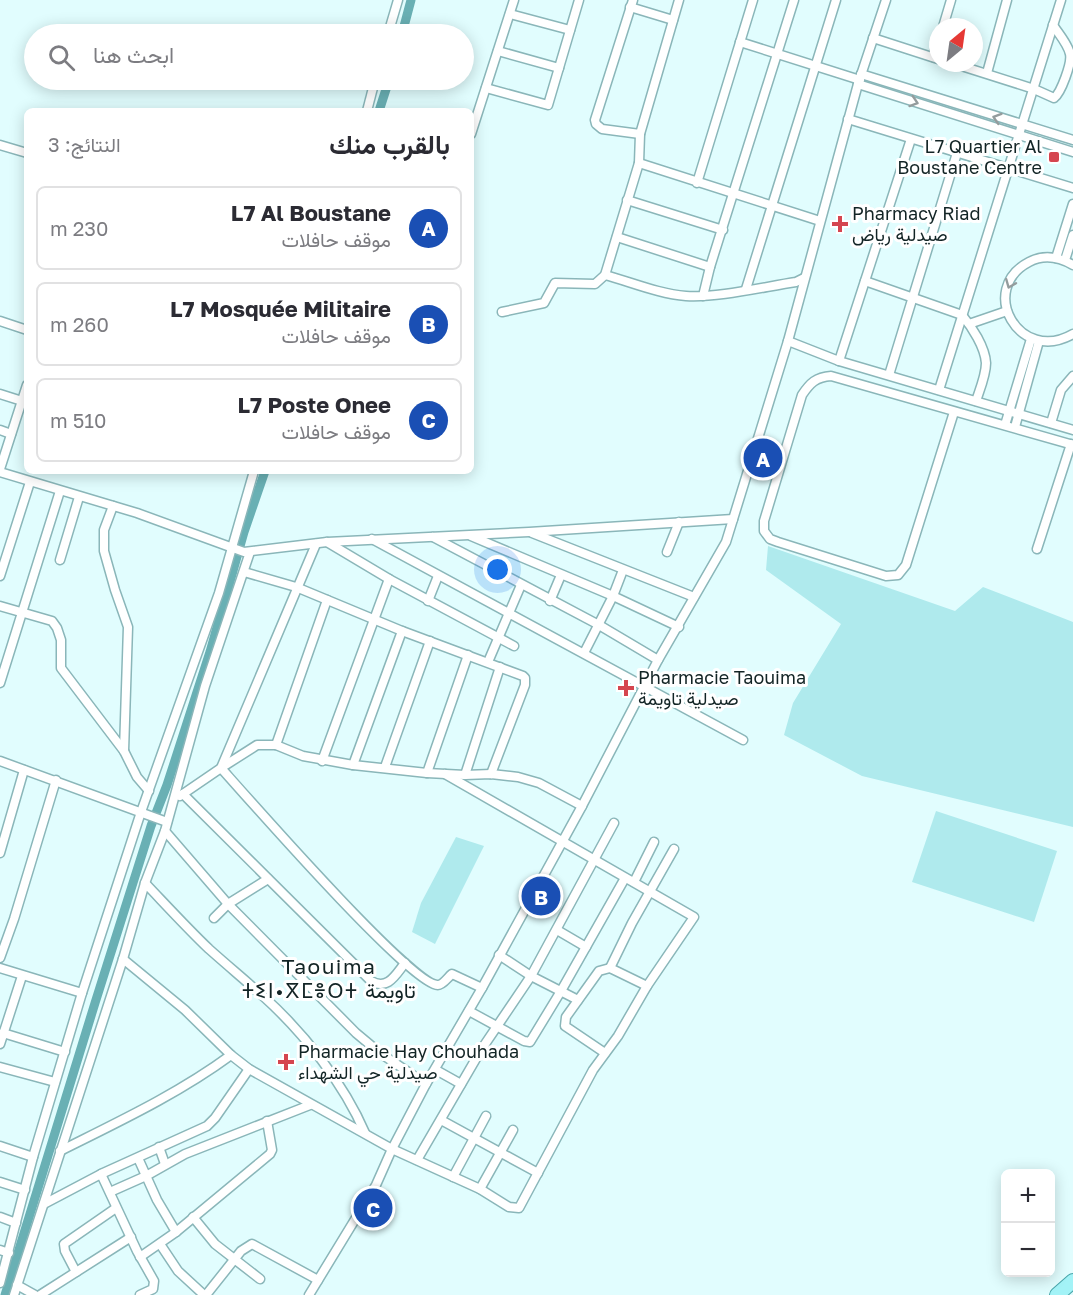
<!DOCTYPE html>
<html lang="ar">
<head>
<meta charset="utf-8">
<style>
  :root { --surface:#fff; --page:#f2f2f3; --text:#2b2b33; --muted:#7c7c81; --line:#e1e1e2; --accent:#0f766e }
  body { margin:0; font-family:"Golos Text",Vazirmatn,"Noto Sans Tifinagh",sans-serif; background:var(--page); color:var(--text); direction:rtl }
  .controls { position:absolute; right:18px; bottom:18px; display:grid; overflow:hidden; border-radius:9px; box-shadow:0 3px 15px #0003 }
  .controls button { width:54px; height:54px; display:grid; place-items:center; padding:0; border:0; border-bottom:2px solid var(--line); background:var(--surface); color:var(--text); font:30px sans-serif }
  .compass { position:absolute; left:929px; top:18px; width:54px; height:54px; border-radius:50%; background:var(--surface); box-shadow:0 3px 15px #0003; rotate:29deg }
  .you { position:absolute; left:498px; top:570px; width:21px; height:21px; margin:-15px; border:4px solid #fff; border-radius:50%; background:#1a73e8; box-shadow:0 0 0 9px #1a73e833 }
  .badge { display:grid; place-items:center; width:39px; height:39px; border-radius:50%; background:var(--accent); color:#fff; font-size:20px; font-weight:700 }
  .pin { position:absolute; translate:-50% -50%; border:3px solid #fff; box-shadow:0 2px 6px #0006 }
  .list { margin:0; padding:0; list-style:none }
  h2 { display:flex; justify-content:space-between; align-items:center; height:78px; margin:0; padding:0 24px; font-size:26px }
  h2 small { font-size:20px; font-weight:400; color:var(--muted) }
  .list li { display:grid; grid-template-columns:39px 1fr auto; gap:18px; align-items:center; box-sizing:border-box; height:84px; margin:0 12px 12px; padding:0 12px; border:2px solid var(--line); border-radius:9px }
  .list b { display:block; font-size:22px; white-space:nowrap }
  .list p { margin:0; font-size:20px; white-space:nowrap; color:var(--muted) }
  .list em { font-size:20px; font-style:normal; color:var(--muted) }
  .icon { flex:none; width:33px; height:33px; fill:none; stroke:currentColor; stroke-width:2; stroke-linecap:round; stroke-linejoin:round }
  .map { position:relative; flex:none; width:1073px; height:1295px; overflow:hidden; direction:ltr }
  .search { position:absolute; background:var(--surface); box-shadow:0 3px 15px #0003; left:24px; top:24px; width:450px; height:66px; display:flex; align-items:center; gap:15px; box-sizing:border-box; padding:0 21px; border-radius:33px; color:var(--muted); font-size:22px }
  .panel { position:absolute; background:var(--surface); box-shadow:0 3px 15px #0003; left:24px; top:108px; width:450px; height:366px; border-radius:9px; direction:rtl }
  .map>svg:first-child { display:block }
</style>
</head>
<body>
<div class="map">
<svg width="1073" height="1295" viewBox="0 0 1073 1295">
  <rect width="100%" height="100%" fill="#e1fdfe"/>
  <g fill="#afeaed">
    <polygon points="768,546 955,611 983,587 1073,622 1073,827 862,776 784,735 793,703 841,624 766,570"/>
    <polygon points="936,811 1057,851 1034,922 912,882"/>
    <polygon points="456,837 484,846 435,944 412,932 421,903"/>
  </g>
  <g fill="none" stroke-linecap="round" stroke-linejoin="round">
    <g stroke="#69b0b4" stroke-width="9">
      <polyline points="402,34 411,0"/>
      <polyline points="379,111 389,80"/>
      <polyline points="5,1295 95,1003 151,826 167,785 210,652 244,532 265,471"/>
    </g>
    <defs>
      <g id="street">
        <polyline points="633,0 595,120 596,124 602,129 640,134"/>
        <polyline points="630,7 673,20"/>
        <polyline points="510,14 570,30"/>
        <polyline points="943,27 951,0"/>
        <polyline points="388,34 398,0"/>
        <polyline points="873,38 938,59"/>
        <polyline points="740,42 860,80"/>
        <polyline points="498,51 559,68"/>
        <polyline points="933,57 938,41"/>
        <path d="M952,63L1034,89L1054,98C1061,93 1072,63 1070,54C1068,44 1058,33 1053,25"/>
        <polyline points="987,73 1007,0"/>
        <polyline points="861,74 1073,140"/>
        <polyline points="858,84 1073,152"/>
        <polyline points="486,88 548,105 579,0"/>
        <polyline points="367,111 375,80"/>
        <polyline points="848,119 1073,188"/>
        <polyline points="471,134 514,0"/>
        <polyline points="0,145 27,153"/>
        <polyline points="639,163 820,221"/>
        <polyline points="697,183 753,0"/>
        <polyline points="627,200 723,230"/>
        <polyline points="617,237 710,267"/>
        <polyline points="1056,258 1073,204"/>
        <polyline points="1065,260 1073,235"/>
        <path d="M1073,265C1059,257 1044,254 1029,262C977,289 1019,365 1073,334"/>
        <path d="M605,275C631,282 659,294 686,296C717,298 763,287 796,282L804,278"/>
        <path d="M865,281L962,315C972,327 985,347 986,363C986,375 980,389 976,401"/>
        <polyline points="746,289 836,0"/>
        <polyline points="703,296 710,267 794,0"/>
        <polyline points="502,312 544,303 555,283 595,284 605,275 639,163 640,134 679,0"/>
        <polyline points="0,321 27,330"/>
        <polyline points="969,324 1007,311"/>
        <polyline points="788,341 839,361 1073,430"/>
        <polyline points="839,361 911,139"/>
        <polyline points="889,375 957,153"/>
        <polyline points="939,390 1061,0"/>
        <polyline points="0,394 22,401"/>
        <path d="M954,412L906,565L898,575L886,576L778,542L770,539L764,531V521L802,395C810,383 816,377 831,376L1073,445"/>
        <polyline points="1051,423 1061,390 1073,376"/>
        <polyline points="1005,425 1031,339"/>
        <polyline points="1015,427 1039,341"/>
        <polyline points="0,430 11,434"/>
        <polyline points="0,469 27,385"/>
        <polyline points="0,472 137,513 244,552 327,542 529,532 733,519"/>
        <polyline points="113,506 104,530 104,551 115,590 128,627 124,751"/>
        <polyline points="532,533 694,597"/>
        <polyline points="471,536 613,596 679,627"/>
        <polyline points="433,537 599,625 658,660"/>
        <polyline points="372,539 743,740"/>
        <polyline points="327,542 389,579 514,646"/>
        <polyline points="1037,549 1071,444"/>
        <polyline points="667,552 679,522"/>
        <polyline points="60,560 79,497"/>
        <polyline points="244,572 296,587 402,631 523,676 525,678 525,685 491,774"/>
        <polyline points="0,576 30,482"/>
        <polyline points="428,601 438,576"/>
        <polyline points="550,601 561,575"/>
        <polyline points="0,606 52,621 57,628 61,640 61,668 124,751 137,777 149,791"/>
        <polyline points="584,653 613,596 623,570"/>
        <polyline points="488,662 521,585"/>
        <polyline points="0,683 60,491"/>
        <polyline points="276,745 327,600"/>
        <polyline points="0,761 167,822"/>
        <polyline points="322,761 389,579"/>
        <polyline points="353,765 402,631"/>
        <polyline points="385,767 430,641"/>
        <polyline points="427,773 468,655"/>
        <polyline points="465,775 500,667"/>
        <path d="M183,794L371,981C388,991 396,974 405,963"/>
        <polyline points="180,796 221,768 316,544"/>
        <polyline points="165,831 228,904 356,1033 380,1053 426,1084"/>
        <polyline points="0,853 24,770"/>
        <polyline points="634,882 654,842"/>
        <path d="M145,883C166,905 187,928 209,949C227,965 246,981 264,997C304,1033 344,1084 365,1133"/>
        <polyline points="214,918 228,904 268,879"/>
        <polyline points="557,930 586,947"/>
        <polyline points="499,955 531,976 578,1000"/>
        <polyline points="0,958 14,919 56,780"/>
        <polyline points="123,959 185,1010 231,1055 249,1069 392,1149 480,1189 509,1207 519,1208 593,1070 618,1036 647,986 694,917 445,774"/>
        <polyline points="0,968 82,993"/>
        <polyline points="610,968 632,923 674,849"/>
        <path d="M482,988L452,974C448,977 443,985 438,985C413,987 246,796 221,768L257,745H276L303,756L353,765L427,773L465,775L491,774L518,777L539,783L582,806"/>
        <polyline points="469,1011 524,1041 530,1042 561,991 625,878"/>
        <polyline points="3,1033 65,1052"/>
        <polyline points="0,1044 22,976"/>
        <polyline points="605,1053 565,1026 566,1017 599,971 610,968 647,986"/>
        <polyline points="0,1067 55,1082"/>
        <polyline points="436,1070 461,1084"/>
        <polyline points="441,1120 538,1173"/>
        <polyline points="0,1146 33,1157"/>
        <polyline points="159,1147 165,1164"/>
        <path d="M60,1151C118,1122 178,1094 231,1055"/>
        <polyline points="138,1158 157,1200 176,1232"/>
        <polyline points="417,1160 481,1050 531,976 614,823"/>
        <polyline points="101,1174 137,1251 154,1281 153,1289 140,1295"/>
        <polyline points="453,1177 486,1116"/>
        <polyline points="0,1182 25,1190"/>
        <polyline points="480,1189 513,1130"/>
        <polyline points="110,1192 146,1176 185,1154 310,1105"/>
        <polyline points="44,1204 101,1174 207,1126 215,1118 249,1069"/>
        <polyline points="0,1217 16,1223"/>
        <polyline points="193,1217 215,1244 260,1279"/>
        <polyline points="160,1244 178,1271 204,1295"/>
        <polyline points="0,1250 9,1253"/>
        <polyline points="140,1257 176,1232 270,1154 272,1150 267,1121"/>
        <polyline points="76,1272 65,1251 64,1244 116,1208"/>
        <polyline points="0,1283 33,1157 82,993 141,812 219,593 254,471"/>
        <polyline points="17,1285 35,1295"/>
        <polyline points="14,1295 123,959 145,883 165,831 205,686 250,552"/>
        <polyline points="40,1295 131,1237"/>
        <polyline points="206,1295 241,1251 252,1244 318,1280"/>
        <polyline points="309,1295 376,1185 392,1149 426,1084 482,988 582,806 658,660 726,542 788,341 858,84 886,0"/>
      </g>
      <polyline id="primary" points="1057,1295 1073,1281"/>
    </defs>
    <use href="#street" stroke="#8ab6b9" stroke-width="11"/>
    <use href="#primary" stroke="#48a5aa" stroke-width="16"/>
    <use href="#street" stroke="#fff" stroke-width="8"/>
    <use href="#primary" stroke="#a3f3f7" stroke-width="14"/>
  </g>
  <defs><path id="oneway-chevron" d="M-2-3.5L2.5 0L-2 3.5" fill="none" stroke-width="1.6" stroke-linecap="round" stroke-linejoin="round" transform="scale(1.5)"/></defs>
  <g stroke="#949c9d">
    <use href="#oneway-chevron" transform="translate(914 102) rotate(18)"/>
    <use href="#oneway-chevron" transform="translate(997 118) rotate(-162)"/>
    <use href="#oneway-chevron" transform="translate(1010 284) rotate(112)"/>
  </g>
  <g fill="#d5454f" stroke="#fff" stroke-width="2">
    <rect x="1048" y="151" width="12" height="12" rx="3"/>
    <path d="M837 215h6v6h6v6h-6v6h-6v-6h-6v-6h6z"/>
    <path d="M623 679h6v6h6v6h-6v6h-6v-6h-6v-6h6z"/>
    <path d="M283 1053h6v6h6v6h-6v6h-6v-6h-6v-6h6z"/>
  </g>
  <g text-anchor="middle" stroke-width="6" stroke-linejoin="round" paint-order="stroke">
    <g font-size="18" fill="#122425" stroke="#fff" text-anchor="start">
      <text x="1042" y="153" text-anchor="end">L7 Quartier Al<tspan x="1042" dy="21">Boustane Centre</tspan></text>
      <text x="852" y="220">Pharmacy Riad<tspan x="852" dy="21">صيدلية رياض</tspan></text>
      <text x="638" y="684">Pharmacie Taouima<tspan x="638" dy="21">صيدلية تاويمة</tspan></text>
      <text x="298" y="1058">Pharmacie Hay Chouhada<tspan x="298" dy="21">صيدلية حي الشهداء</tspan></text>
    </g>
    <g font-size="21" letter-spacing="1.5" fill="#122425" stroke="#fff">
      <text x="329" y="974">Taouima<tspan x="329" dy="24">ⵜⵉⵏ•ⴳⵎⴻⵔⵜ تاويمة</tspan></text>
    </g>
  </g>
</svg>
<div class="controls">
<button>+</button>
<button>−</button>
</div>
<svg class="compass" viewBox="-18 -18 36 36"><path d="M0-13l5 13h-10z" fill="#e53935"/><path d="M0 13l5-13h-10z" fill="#7c7c81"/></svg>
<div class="you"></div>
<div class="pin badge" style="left:763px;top:458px;background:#1a4fb4">A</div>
<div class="pin badge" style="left:541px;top:896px;background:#1a4fb4">B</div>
<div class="pin badge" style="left:373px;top:1208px;background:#1a4fb4">C</div>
<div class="search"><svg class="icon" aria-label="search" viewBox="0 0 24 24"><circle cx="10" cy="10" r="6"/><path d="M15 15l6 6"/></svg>ابحث هنا</div>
<section class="panel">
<h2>بالقرب منك<small>النتائج: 3</small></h2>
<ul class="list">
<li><span class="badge" style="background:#1a4fb4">A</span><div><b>L7 Al Boustane</b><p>موقف حافلات</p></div><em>230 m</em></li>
<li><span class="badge" style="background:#1a4fb4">B</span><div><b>L7 Mosquée Militaire</b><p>موقف حافلات</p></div><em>260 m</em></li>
<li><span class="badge" style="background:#1a4fb4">C</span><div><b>L7 Poste Onee</b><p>موقف حافلات</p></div><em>510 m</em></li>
</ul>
</section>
</div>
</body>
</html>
